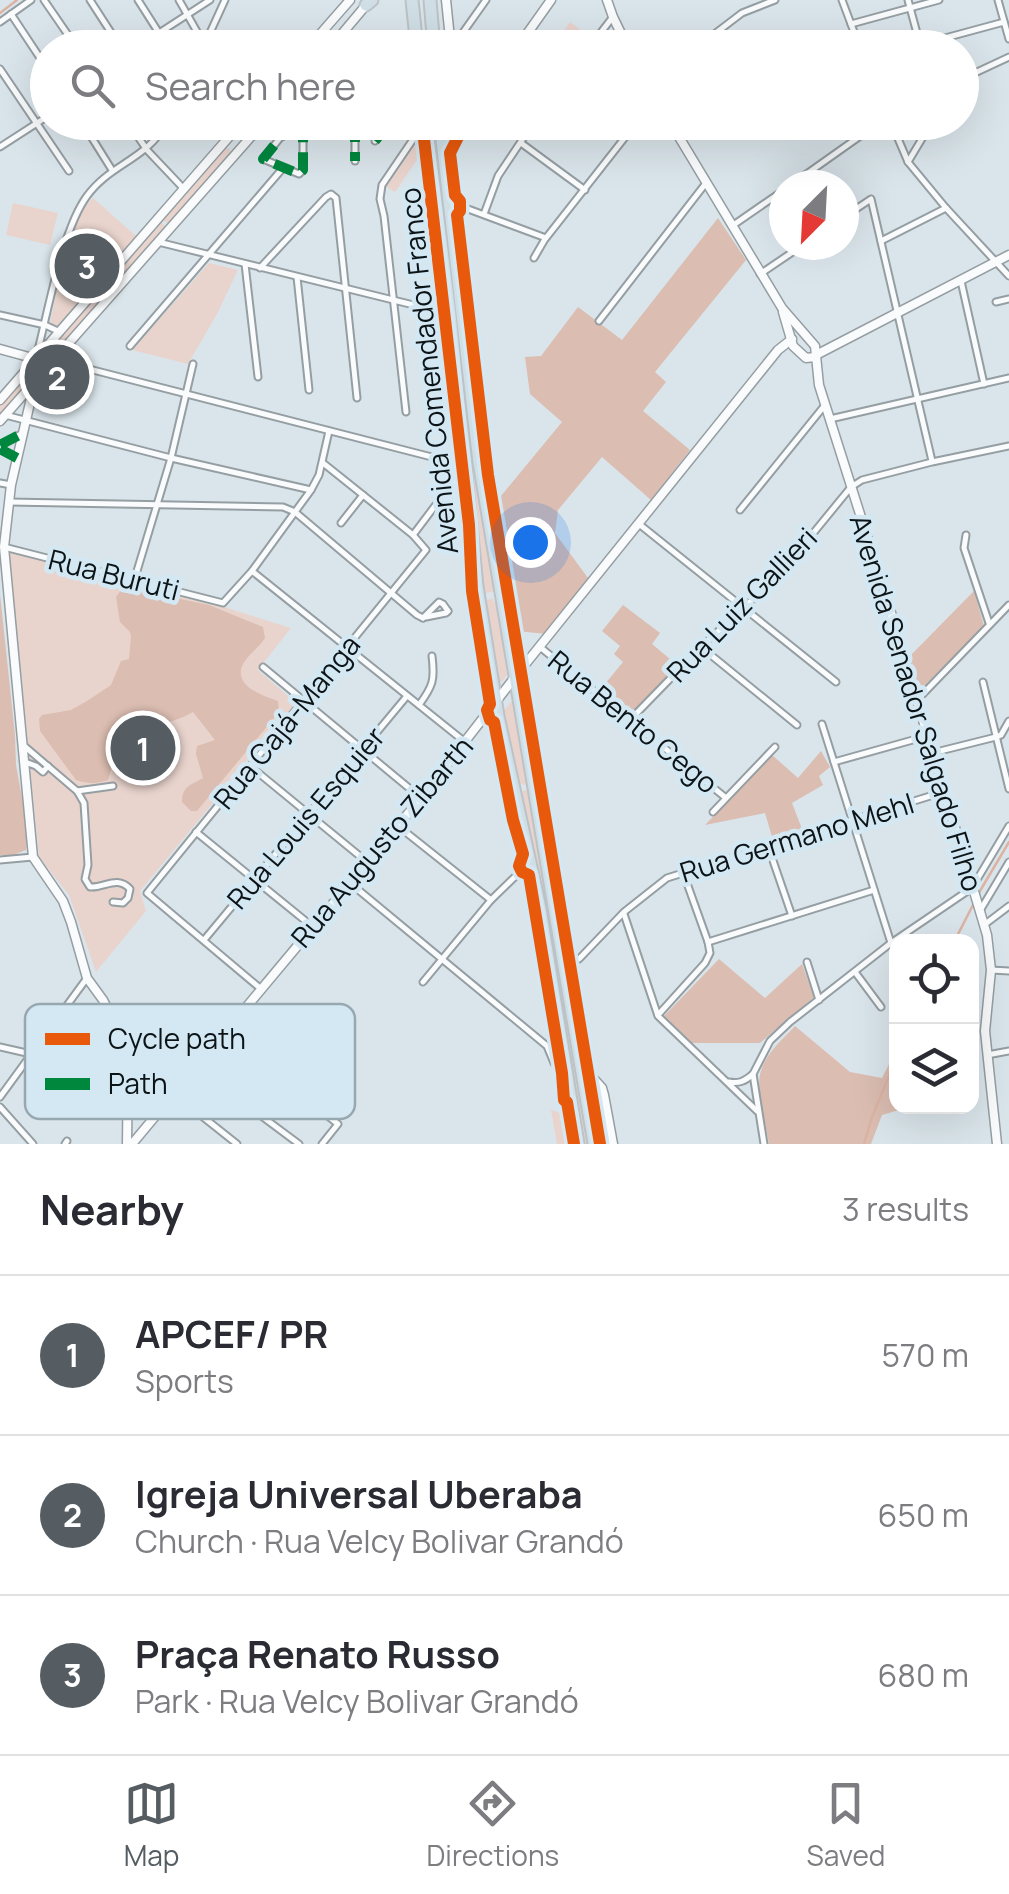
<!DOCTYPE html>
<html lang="en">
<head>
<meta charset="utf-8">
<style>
  :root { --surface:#fff; --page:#f2f2f3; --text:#2b2b33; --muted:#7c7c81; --line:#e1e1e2; --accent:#555d62 }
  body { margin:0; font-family:Manrope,sans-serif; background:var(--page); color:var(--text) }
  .controls { position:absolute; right:30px; bottom:30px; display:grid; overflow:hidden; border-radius:20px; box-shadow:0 10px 40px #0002 }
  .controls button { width:90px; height:90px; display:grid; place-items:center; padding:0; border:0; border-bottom:2px solid var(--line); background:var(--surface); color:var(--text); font:50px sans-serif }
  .compass { position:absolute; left:769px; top:170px; width:90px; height:90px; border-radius:50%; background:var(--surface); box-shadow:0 10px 40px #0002; rotate:204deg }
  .you { position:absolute; left:530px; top:542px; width:35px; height:35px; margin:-25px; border:8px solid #fff; border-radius:50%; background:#1a73e8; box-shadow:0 0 0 15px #1a73e833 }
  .badge { display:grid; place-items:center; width:65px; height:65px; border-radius:50%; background:var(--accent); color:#fff; font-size:32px; font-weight:700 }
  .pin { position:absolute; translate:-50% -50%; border:5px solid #fff; box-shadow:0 2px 10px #0006 }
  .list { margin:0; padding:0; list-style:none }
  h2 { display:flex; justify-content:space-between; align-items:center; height:130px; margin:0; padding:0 40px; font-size:42px }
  h2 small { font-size:32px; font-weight:400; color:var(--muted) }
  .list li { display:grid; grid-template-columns:65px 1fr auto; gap:30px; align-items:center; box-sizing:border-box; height:160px; padding:0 40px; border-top:2px solid var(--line) }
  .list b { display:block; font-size:38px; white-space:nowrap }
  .list p { margin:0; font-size:32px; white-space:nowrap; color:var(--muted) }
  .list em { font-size:32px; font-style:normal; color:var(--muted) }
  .icon { flex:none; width:55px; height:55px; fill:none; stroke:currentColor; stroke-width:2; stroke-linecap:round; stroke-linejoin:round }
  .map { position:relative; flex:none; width:1009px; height:1144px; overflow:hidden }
  .search { position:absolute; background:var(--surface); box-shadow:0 10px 40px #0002; left:30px; right:30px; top:30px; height:110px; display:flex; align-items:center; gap:25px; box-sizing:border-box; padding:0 35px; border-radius:55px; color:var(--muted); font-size:38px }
  .sheet { height:610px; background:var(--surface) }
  nav { display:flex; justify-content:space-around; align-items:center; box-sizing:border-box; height:140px; border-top:2px solid var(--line); background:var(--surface); font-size:28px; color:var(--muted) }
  nav a { display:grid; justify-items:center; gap:5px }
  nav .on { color:var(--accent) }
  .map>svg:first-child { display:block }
</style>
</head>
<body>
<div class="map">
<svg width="1009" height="1144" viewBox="0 0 1009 1144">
  <rect width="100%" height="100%" fill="#dae5eb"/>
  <g fill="#e9d4cd">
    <polygon points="570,22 590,37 583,47 552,47"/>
    <polygon points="421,138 421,154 395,192 384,186 417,139"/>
    <polygon points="230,148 230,153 209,181 170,225 163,220 185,195 188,198 186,194 225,149"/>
    <path d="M93,198L136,236L60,329L50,324C58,286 65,225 93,198Z"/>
    <polygon points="13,203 58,213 50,245 6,235"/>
    <polygon points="161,222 167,228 0,417 0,405 3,402 34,368 38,368 35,367 155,230 157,231 156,229"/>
    <polygon points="209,263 238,270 217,314 188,364 132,350"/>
    <polygon points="459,372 463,372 467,392 496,591 486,593 480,601 476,518"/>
    <polygon points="9,552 224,607 291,628 258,670 296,703 140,891 146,911 96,972 69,895 39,857"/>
    <path d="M492,598C505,618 504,651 507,675L499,685L484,602Z"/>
    <polygon points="516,696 529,782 525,785 518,783 502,713"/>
    <polygon points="532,787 591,1144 582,1144 516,788 523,791"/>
    <polygon points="587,1078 601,1090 611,1144 598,1144"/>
    <polygon points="551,1110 564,1114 567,1119 571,1144 557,1144"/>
  </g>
  <g fill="#dbbdb1">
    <polygon points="718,218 746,260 655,372 666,382 643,411 690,450 651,500 602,457 558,510 555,533 588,578 547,634 516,631 496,502 562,422 530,394 525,357 541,356 578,307 622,340"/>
    <path d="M128,588L209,605L263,627L265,638C260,646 254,650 248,657C226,682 259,695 278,701L279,712L197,811H191L182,802C182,786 191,785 203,778L196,754L197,746L215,740L193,712C178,721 158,725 141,729C132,730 124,729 114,732L112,742L113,764L108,780C96,784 88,784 76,780L40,731L39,719L42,715L71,710L87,701L111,685L121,661L129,659L131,637L130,632L120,622L116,597L122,589Z"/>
    <polygon points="974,591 984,626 920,690 910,656"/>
    <polygon points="0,594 15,735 16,765 28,830 26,850 13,855 0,855"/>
    <polygon points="623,605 660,633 652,644 677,665 630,715 600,690 623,662 614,654 620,646 602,631"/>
    <polygon points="821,751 830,767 819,776 823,785 792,803 802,829 773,840 765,813 705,825 772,755 798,778"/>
    <polygon points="719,959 765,998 802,964 814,997 760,1043 692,1043 664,1016"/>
    <path d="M795,1026L850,1072L882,1078L896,1050V1106L901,1107L899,1110L882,1115L871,1144H769C766,1125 755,1088 761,1071C766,1053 783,1039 795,1026Z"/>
  </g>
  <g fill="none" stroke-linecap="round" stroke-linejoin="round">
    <g stroke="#dcb3a3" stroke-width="2.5">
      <polyline points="0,13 17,0"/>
      <polyline points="977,896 1009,842"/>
      <polyline points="954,942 974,903"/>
      <polyline points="864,1144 872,1117 896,1059"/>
    </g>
    <defs>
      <g id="street">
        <polyline points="44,0 77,48"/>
        <polyline points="90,0 121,48"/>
        <polyline points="138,0 159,33"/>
        <polyline points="179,0 204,44"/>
        <polyline points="842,0 860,48"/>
        <polyline points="908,0 921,48"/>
        <polyline points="998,0 1009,39"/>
        <polyline points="11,14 48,70"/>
        <polyline points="0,22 31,0"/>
        <polyline points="851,24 939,0"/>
        <polyline points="230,40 246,48"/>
        <polyline points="143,48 159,33 210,0"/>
        <polyline points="203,48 225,0"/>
        <polyline points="452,48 486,0"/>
        <polyline points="589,48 612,18"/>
        <polyline points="696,48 742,13 775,0"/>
        <polyline points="908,48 1004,22"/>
        <polyline points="0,69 69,171"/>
        <polyline points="962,79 1009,57"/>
        <polyline points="82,122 112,170"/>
        <polyline points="128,122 147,150 183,188"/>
        <polyline points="293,122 263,159 299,174 303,170 303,122"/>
        <polyline points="355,122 355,161"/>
        <polyline points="586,122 594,129"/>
        <polyline points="891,122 908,162 946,208 1009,276"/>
        <polyline points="375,141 390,122"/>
        <polyline points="521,143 585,190"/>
        <polyline points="0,147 48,116"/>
        <polyline points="908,162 932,122"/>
        <polyline points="791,185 880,122"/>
        <polyline points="452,203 546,238 637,122"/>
        <polyline points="484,214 498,176 534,122"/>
        <polyline points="844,217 871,199 932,461"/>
        <polyline points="732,226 784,190"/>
        <polyline points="881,241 946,208"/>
        <polyline points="158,242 450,314"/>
        <polyline points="534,258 545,239"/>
        <polyline points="245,264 258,377"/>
        <polyline points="260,268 326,197 331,194 336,198 357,398"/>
        <polyline points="760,274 803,245"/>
        <polyline points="297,277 309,390"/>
        <polyline points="961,281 984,384"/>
        <polyline points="996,302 1009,299"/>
        <polyline points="0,315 45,325 60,332"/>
        <polyline points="599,321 706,183"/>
        <polyline points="130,346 283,168"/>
        <path d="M37,354C48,312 62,230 87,196C111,163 147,160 167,122"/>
        <polyline points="54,360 463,465"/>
        <polyline points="406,412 384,216 380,199 382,185 416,135 427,130"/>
        <polyline points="5,415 171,458 311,490"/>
        <polyline points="830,419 1009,378"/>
        <polyline points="0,445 23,433"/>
        <polyline points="0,449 17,458"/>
        <polyline points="0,483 11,485"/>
        <polyline points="9,502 283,507 295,512 417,615 423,618"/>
        <polyline points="740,510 825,405"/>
        <polyline points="341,523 363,495"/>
        <polyline points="639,524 836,682"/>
        <polyline points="413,535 456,478"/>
        <polyline points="966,535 964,548 989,623"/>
        <polyline points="4,547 223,603 252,571 311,490 319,475 329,431"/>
        <polyline points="252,571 465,742"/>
        <polyline points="134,581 171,458 193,364"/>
        <polyline points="426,617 446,613 448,611"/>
        <polyline points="423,618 439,602 443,604 448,611"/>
        <polyline points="540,647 726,798"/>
        <polyline points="701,647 797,725"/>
        <polyline points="263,667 421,798"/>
        <polyline points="983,682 1009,789"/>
        <polyline points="918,699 1009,605"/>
        <path d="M419,705C433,686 435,680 432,656"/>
        <polyline points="630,720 701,647 779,575 851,487 862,480 932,462 1009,446"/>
        <polyline points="822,724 891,943"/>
        <polyline points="23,745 77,791 113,786"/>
        <polyline points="932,753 996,737 1001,735 1009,721"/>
        <polyline points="25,762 36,766 43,772 48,766"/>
        <polyline points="834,762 927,736"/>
        <polyline points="250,766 367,862"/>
        <path d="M77,791L84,803L88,865L85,879L90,887C105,888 117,875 130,889L128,898L123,903L113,902"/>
        <polyline points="713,812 775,747"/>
        <polyline points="398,826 491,900"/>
        <polyline points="196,832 313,927"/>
        <polyline points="768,846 792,916"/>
        <polyline points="0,860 33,857"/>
        <polyline points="350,883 547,1046 554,1063"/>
        <polyline points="981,909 1009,862"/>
        <polyline points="624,914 658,1016 757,1111"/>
        <polyline points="984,925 1009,906"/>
        <polyline points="204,940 407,696"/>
        <polyline points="708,942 874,890"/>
        <polyline points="807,962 819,1000"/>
        <polyline points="564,965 579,959 624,912 667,878 943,792"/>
        <polyline points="991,970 1009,971"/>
        <polyline points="855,972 881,1007"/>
        <polyline points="423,982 491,900 528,864"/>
        <polyline points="261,989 147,893 426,550 413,535 323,463"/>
        <polyline points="658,1015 705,963 710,953 708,942 683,872"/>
        <polyline points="0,1047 31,1054"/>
        <polyline points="987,1055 1009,1051"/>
        <polyline points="209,1077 299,1144"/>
        <path d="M729,1082C739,1084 745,1081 753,1074"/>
        <polyline points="0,1097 87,978"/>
        <polyline points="0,1107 33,1144"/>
        <polyline points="54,1115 117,1032"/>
        <polyline points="65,1144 67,1141"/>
        <polyline points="237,1144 193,1109 244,1050 338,1124 322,1144"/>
        <polyline points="764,1144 753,1074 770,1041 790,1022 891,943 972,888 1009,826"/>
      </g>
      <g id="secondary">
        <polyline points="446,0 451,48"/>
        <polyline points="607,0 613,17 628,48"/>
        <polyline points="308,48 350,0"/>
        <polyline points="330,48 367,4"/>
        <polyline points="517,48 551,0"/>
        <polyline points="670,122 782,308 815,346 819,385 886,596 987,935 991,970 985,1031 997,1144"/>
        <polyline points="443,149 462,122"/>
        <polyline points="783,312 793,346 806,358 815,357"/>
        <polyline points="0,349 36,359"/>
        <polyline points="816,355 1009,255"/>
        <polyline points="35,381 11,485 4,547 33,857 63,901 71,922 87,978 103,1000 123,1040 128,1062 127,1144"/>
        <polyline points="0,400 242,122"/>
        <polyline points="0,421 264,122"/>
        <polyline points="583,1067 602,1088 604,1095 613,1144"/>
        <polyline points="132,1144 421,798 515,677 778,350 792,339"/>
      </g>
      <g id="highway">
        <polyline points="412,0 417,48"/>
        <polyline points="430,0 434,48"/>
        <polyline points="366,5 372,0"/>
        <polyline points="426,122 450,314 477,586 498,716 540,908 578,1144"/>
        <polyline points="440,122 479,462 594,1144"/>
      </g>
    </defs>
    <use href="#street" stroke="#959ea2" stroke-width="9"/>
    <use href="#secondary" stroke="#959ea2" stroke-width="11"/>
    <use href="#highway" stroke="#bcc2c5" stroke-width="15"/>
    <use href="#street" stroke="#f9fbfc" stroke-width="5"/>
    <use href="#secondary" stroke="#f9fbfc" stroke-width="8"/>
    <use href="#highway" stroke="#d0dfe6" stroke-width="11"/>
    <g stroke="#00873e" stroke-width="10" stroke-dasharray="20 10" stroke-linecap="butt">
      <polyline points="230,40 246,48"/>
      <polyline points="293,122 263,159 299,174 303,170 303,122"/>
      <polyline points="355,122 355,161"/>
      <polyline points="375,141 390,122"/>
      <polyline points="0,445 23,433"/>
      <polyline points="0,449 17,458"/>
    </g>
    <defs>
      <g id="cycleway">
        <polyline points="422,122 469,525 472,591 490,704 487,710 490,720 494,722 513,820 523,854 519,866 522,872 529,875 562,1073 564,1100 567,1102 574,1144"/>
        <polyline points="458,137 450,153 455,195 460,201 460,211 457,215 488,475 600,1144"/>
      </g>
    </defs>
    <use href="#cycleway" stroke="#d3e8f2" stroke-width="19"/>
    <use href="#cycleway" stroke="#e8590c" stroke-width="12"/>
  </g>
  <g text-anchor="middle" stroke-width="9" stroke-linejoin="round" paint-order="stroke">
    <g font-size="28" fill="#0d1418" stroke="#d3e8f2">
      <text transform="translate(429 371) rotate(-96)" y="10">Avenida Comendador Franco</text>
      <text transform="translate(114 575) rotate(14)" y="10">Rua Buruti</text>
      <text transform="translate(742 605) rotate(-46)" y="10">Rua Luiz Gallieri</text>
      <text transform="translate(916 703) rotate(73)" y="10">Avenida Senador Salgado Filho</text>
      <text transform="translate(287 722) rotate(-51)" y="10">Rua Cajá-Manga</text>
      <text transform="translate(633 722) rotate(39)" y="10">Rua Bento Cego</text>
      <text transform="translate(306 818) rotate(-50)" y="10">Rua Louis Esquier</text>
      <text transform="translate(797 838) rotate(-17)" y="10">Rua Germano Mehl</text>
      <text transform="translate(382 842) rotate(-50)" y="10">Rua Augusto Zibarth</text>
    </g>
  </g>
  <rect x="25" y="1004" width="330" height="115" rx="15" fill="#d3e8f2" stroke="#98a8b1" stroke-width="2.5"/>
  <rect x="45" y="1033" width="45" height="12" fill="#e8590c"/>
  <rect x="45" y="1078" width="45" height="12" fill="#00873e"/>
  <g font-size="28" fill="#0d1418">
    <text x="108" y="1049">Cycle path</text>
    <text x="108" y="1094">Path</text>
  </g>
</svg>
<div class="controls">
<button><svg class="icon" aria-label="locate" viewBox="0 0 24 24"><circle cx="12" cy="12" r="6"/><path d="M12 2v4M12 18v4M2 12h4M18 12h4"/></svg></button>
<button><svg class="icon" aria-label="layers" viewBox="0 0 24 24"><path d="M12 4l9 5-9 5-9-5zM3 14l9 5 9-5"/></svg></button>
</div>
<svg class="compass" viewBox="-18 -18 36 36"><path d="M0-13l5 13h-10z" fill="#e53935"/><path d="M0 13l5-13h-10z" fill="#7c7c81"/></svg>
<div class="you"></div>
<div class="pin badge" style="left:143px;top:748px">1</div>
<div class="pin badge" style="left:57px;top:377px">2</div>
<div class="pin badge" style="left:87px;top:266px">3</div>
<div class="search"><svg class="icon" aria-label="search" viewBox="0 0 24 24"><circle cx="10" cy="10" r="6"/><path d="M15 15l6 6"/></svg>Search here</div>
</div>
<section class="sheet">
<h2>Nearby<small>3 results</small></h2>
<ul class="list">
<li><span class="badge">1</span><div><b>APCEF/ PR</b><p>Sports</p></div><em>570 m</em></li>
<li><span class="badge">2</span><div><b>Igreja Universal Uberaba</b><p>Church · Rua Velcy Bolivar Grandó</p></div><em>650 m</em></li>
<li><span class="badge">3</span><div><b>Praça Renato Russo</b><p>Park · Rua Velcy Bolivar Grandó</p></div><em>680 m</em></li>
</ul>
</section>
<nav>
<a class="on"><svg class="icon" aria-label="map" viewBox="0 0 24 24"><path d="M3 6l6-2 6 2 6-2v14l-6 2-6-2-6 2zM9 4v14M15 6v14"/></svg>Map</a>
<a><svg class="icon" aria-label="directions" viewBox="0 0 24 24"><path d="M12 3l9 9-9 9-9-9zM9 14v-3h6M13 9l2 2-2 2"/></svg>Directions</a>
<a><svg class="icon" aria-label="saved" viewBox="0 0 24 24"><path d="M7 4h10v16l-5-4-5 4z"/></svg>Saved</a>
</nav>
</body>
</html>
